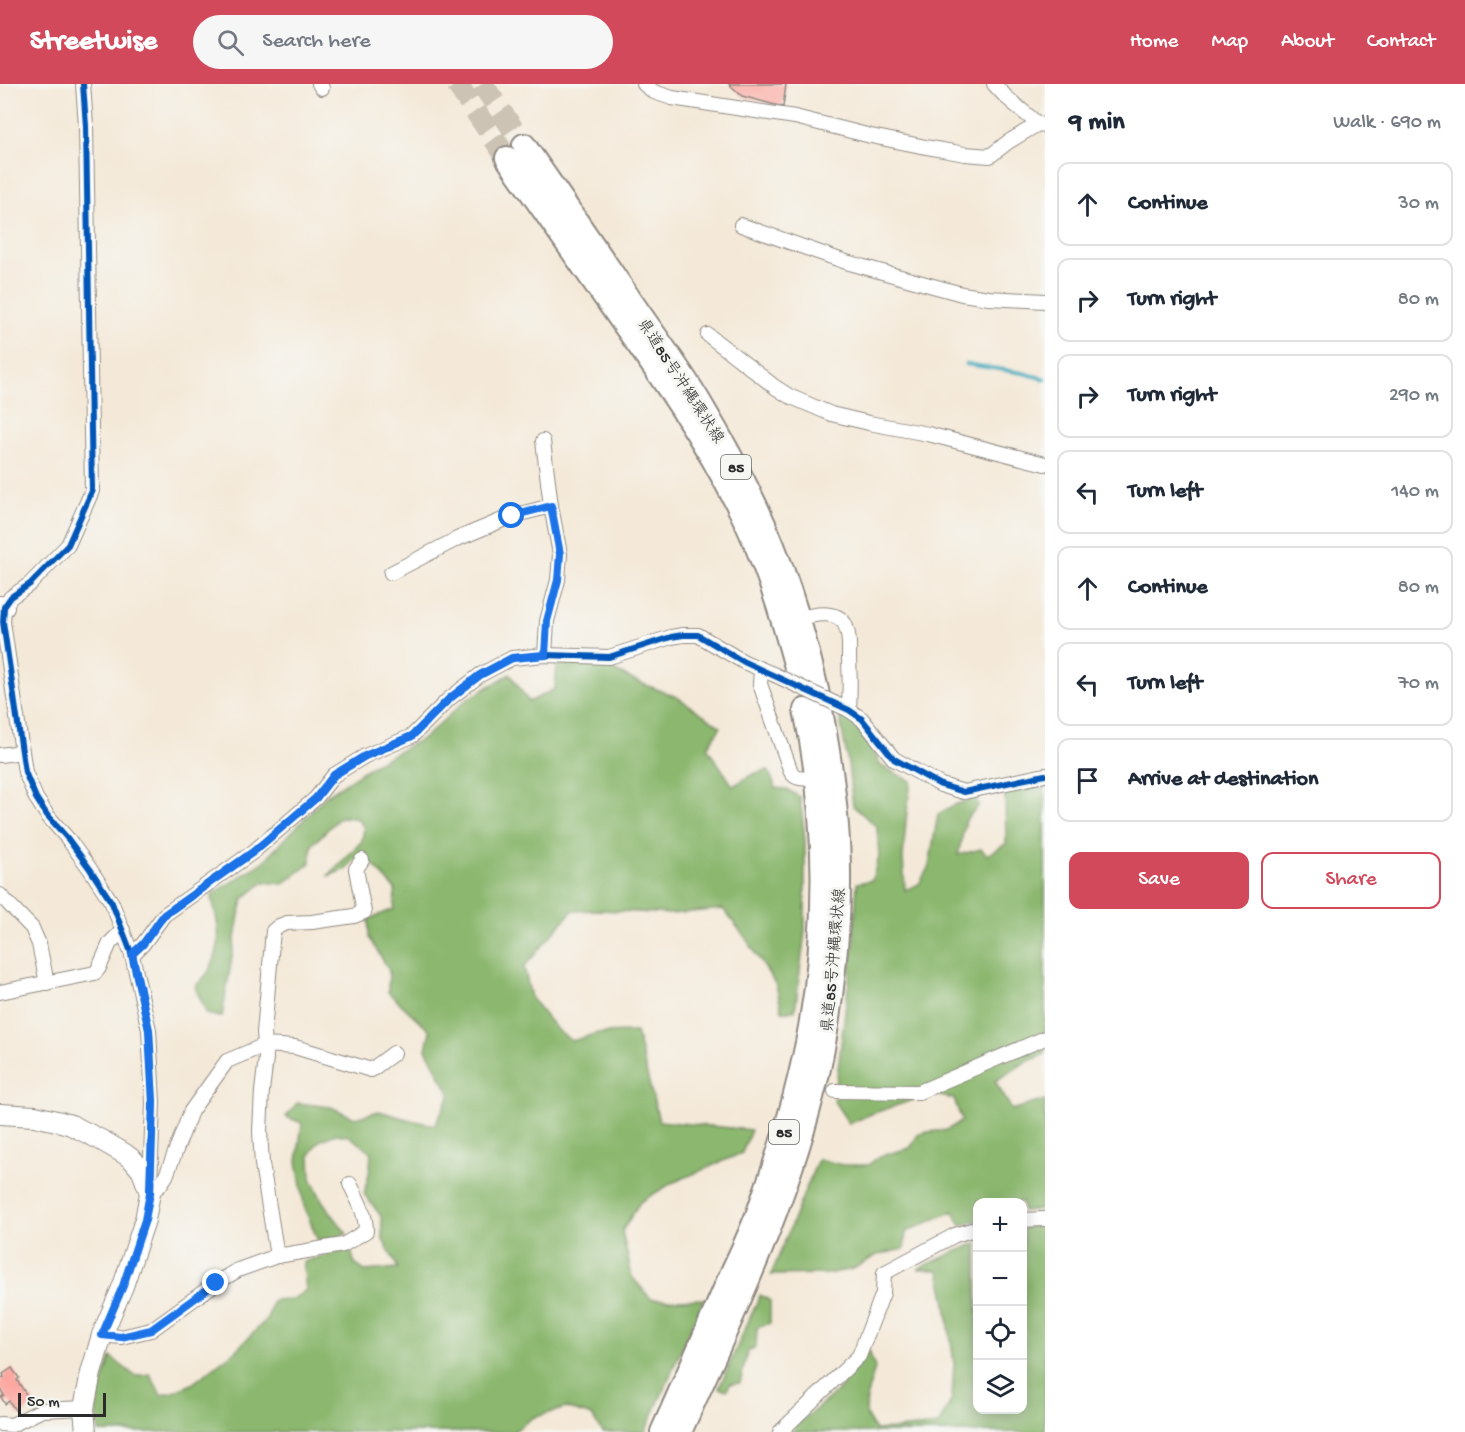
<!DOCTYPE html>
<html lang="en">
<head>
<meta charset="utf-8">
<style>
  :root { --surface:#fff; --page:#f6f6f7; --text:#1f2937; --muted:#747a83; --line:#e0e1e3; --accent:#d1495b }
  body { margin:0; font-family:"Gochi Hand","Klee One",sans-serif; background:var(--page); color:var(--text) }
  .controls { position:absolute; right:18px; bottom:18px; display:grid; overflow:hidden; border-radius:12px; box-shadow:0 3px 15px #0003 }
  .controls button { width:54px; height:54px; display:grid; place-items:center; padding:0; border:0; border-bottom:2px solid var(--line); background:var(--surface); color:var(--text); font:30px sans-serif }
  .scale { position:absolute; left:18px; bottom:15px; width:88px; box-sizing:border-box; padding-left:6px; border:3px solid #2b2b2b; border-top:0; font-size:16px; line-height:21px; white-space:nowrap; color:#2b2b2b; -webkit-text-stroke:4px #f6f6f2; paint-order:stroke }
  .stop { position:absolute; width:18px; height:18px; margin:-14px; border:4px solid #1a73e8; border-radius:50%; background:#fff }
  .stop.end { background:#1a73e8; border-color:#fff; box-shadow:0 2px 6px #0008 }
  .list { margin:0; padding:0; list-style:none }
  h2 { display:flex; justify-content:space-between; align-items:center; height:78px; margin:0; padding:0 24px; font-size:26px }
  h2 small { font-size:20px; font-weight:400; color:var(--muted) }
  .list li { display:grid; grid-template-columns:39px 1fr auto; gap:18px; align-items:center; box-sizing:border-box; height:84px; margin:0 12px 12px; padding:0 12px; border:2px solid var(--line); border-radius:12px }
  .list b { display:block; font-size:22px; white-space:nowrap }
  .list em { font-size:20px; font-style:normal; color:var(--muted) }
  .actions { display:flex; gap:12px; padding:18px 24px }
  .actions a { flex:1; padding:14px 0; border:2px solid var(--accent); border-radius:12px; text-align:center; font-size:21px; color:var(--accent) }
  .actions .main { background:var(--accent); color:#fff }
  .icon { flex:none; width:33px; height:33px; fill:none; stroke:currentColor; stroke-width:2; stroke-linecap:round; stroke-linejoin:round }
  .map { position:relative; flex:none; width:1045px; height:1348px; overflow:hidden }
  header { display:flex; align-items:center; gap:36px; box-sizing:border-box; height:84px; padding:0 30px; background:var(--accent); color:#fff }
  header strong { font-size:28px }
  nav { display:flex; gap:33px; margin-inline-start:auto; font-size:21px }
  .search { width:420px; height:54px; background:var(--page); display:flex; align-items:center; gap:15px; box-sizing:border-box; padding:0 21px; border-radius:33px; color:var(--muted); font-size:22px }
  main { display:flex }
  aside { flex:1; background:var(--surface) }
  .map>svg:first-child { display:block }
</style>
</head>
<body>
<header>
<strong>Streetwise</strong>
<div class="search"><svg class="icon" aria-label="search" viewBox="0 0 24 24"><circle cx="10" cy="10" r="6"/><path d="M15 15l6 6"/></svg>Search here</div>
<nav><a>Home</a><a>Map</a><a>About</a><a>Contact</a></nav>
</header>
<main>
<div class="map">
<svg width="1045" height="1348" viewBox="0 0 1045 1348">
  <rect width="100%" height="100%" fill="#f6f6f2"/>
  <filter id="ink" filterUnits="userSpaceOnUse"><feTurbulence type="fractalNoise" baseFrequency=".0167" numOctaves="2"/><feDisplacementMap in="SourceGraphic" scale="12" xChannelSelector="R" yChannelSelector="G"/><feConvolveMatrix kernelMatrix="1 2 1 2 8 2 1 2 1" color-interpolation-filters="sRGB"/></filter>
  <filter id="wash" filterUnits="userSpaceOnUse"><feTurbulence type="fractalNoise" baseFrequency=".008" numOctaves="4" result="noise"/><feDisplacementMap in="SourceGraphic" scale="24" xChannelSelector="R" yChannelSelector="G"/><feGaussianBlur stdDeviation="1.35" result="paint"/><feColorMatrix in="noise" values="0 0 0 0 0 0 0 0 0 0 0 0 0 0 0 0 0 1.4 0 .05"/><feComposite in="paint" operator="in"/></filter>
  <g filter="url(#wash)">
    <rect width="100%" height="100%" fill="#f4e9d8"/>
    <g fill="#8bb76e" stroke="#5b714c" stroke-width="1.5">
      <path d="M600,579L633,596L677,613L721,643L707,663L733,702L753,690L768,686L776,704L788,706L800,713L805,755V847L795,927H782L776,901L745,853L723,825L671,830L601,826L572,827L524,883L531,914L558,947L572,957L598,949L636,948L659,1037L751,1046L742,1069L672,1099L640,1118L622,1147L632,1193L651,1215L673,1216L704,1215L645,1348H602L592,1332L566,1324L532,1334L513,1348H99L96,1329L99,1310L111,1273L135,1292L150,1290L161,1311L174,1308L192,1300L235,1267L267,1235L273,1216L293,1215L306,1206L303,1178L350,1164L355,1180L365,1187L398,1184L383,1156L381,1132L364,1110L370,1085L371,1068L349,1052L336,1050L319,1057L310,1071L311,1094L323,1118L347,1150L318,1157L304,1122L297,1077L302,1039L286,1033L297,1019L331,1023L355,1034L379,1027L410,1036L435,1041L450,1011L426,965L430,947L388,908L389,886L369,853V835L394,825L395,805L370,777L359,771L346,785L328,792L362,757L364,743L356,734L340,733L312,761L310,779L283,800L264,798L244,814L239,831L222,933L207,930L195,903C200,897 207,891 210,885C224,859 218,838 211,811L262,779L327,711L371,682L424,654L466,616L510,590L529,618L555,605L557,581Z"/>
      <polygon points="839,628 863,650 881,682 911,697 906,736 903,774 905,806 919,800 929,782 938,730 954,721 975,714 979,721 966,736 958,771 981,765 987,771 1006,760 1005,707 1045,697 1045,970 1024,979 995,997 1012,1026 1045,1016 1045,1125 1023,1127 1022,1118 978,1118 977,1137 961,1141 953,1127 906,1148 904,1165 877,1171 853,1185 826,1190 771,1191 818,1075 842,1081 868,1081 880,1072 910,1064 919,1049 947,1046 962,1037 954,1015 931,1010 871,1030 849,1040 834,1017 853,864 857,799 872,796 879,772 877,743 853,722 848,680"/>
      <polygon points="1045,1139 1045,1348 792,1348 799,1339 839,1306 869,1266 875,1284 867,1311 866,1331 875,1346 896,1345 938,1341 952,1315 954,1279 945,1214 939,1186 918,1185 952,1169 977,1159 978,1326 1022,1326 1023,1144"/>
      <polygon points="760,1211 770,1216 770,1239 757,1244 756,1263 748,1267 740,1299 730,1300 727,1306 719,1304"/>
    </g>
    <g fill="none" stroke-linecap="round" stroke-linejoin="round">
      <polyline stroke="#3ca9bc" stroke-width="4" points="966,280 1023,289 1045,295"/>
    </g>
    <g id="blocks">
      <g fill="#fca8a1">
        <polygon points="729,0 786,0 783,23 742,12"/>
        <polygon points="12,1284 19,1294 17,1296 29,1315 33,1314 35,1321 19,1332 9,1317 5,1320 1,1313 4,1311 0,1305 0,1295 4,1293 3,1290"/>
      </g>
    </g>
  </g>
  <g filter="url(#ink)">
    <use href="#blocks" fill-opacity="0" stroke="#908a82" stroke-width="1.5"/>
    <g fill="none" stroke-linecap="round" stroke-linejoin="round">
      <g stroke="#ccc3b5" stroke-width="22" stroke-dasharray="22 11" stroke-linecap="butt">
        <polyline points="457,0 507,74"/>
        <polyline points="482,0 524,61"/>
      </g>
      <defs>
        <g id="street">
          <polyline points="83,0 86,42 92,407 68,461 30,500 11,513 4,523 3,538 25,688 36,714 47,731 68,755 90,785 112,819 132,871 149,946 153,1018 150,1101"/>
          <polyline points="319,0 322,4"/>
          <polyline points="644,0 654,8 672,14 795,33 871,52 926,63 965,70 990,72 1008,58 1038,40"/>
          <polyline points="994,0 1006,13 1038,40 1045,41"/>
          <polyline points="741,141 846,178 962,210 989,214 1045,217"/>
          <polyline points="708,251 775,303 789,312 831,330 869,339 928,350 1045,380"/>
          <polyline points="543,357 551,422 560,470 558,496 547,537 545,571"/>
          <polyline points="391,489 457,455 512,432 551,422"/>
          <path d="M799,535C814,530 842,524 847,546C850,555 849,565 849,574C850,592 850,609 849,626"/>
          <path d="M761,586L760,600L791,688C797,697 806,694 816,694"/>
          <polyline points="834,619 849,626 862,635 894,675 941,701 964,708 1045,691"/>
          <polyline points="0,671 22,668"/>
          <polyline points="0,811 32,844 39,860 47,899"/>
          <polyline points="132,871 143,860 164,831 253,768 316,714 334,691 365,672 412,652 449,615 480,591 512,574 545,571 609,573 671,553 683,551 698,551 744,578 775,591"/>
          <polyline points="0,908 95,889 99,884 110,859 123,846"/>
          <polyline points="835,1007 919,1008 1045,954"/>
          <polyline points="150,1109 159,1102 166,1092 191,1027 227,977 265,961 295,963 371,986 394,969"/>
          <polyline points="1022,1136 1045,1135"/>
          <polyline points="277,1172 262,1080 260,1047 262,1007 266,974 264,948 273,847 279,842 287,839 312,838 354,832 364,828 356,785 362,776"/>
          <path d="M102,1251L121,1253L151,1246L216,1199L238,1186L277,1172L343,1161L366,1147C366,1130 358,1116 350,1100"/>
          <polyline points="0,1340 12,1341 42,1326 84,1324"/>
          <polyline points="780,1348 859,1272 883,1209 884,1189 955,1151 978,1144"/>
        </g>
        <g id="secondary">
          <polyline points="0,522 4,523"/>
          <polyline points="0,1030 35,1032 61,1038 71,1041 101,1056 125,1070 133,1076 142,1087 150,1109 145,1136 123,1202 102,1251 91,1289 84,1324 86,1348"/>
        </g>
        <g id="primary">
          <path d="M524,61C560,113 596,165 631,217C655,252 681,286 702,322C720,352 737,383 752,414C782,475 802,540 817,606C830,670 840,736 839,801C839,841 835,880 830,920C826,950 821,980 813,1009C784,1126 730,1238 680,1348"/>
          <path d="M507,74C545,128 582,181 620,235C662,294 704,354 737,420C764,472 782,531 797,587"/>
          <path d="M662,1348C685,1297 707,1246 729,1195C740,1170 753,1145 761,1120C780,1067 796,1013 807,959C828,853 828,731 805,626"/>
        </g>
      </defs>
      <use href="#street" stroke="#908a82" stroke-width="16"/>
      <use href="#secondary" stroke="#908a82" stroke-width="22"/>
      <use href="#primary" stroke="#908a82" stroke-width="26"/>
      <use href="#street" stroke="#fff" stroke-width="14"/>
      <use href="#secondary" stroke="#fff" stroke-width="20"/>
      <use href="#primary" stroke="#fff" stroke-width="22"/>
      <defs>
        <polyline id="street-bridge" points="775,591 834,619"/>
      </defs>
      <use href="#street-bridge" stroke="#908a82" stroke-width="16" stroke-linecap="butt"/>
      <use href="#street-bridge" stroke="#fff" stroke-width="14"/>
      <defs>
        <g id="cycleway">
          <polyline points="83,0 86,42 92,407 68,461 30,500 11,513 4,523 3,538 25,688 36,714 47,731 68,755 90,785 112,819 132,871 149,946 153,1018 150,1109"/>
          <polyline points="132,871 143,860 164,831 253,768 316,714 334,691 365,672 412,652 449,615 480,591 512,574 545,571 609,573 671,553 683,551 698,551 744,578 849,626 862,635 894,675 941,701 964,708 1045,691"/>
        </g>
      </defs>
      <use href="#cycleway" stroke="#f6f6f2" stroke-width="10"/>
      <use href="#cycleway" stroke="#0057b8" stroke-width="6"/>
    </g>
  </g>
  <g fill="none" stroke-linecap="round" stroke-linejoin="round" filter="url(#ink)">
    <polyline stroke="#1a73e8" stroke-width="8" points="216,1199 151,1246 121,1253 102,1251 123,1202 145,1136 150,1109 153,1018 149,946 132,870 143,860 164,831 253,768 316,714 334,691 365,672 412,652 449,615 480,591 512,574 545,571 547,537 558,496 560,470 551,422 512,432"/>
  </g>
  <g text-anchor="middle" stroke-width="6" stroke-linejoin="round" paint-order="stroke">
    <g fill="#f6f6f2" stroke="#686867" stroke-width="1.5">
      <rect x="721" y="371" width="30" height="24" rx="4.5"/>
      <rect x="769" y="1036" width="30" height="24" rx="4.5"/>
    </g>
    <g font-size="15" font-weight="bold" fill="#2b2b2b">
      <text x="736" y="388">85</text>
      <text x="784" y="1053">85</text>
    </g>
    <g font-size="16" fill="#2b2b2b" stroke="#f6f6f2">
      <text transform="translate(682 296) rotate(57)" y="6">県道85号沖縄環状線</text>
      <text transform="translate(832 876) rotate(-85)" y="6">県道85号沖縄環状線</text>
    </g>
  </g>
</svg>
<div class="controls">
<button>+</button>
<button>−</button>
<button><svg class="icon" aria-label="locate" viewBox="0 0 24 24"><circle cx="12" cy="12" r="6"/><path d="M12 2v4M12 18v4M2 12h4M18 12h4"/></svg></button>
<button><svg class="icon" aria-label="layers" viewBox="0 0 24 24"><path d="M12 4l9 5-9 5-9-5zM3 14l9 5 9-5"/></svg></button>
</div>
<div class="scale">50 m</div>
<div class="stop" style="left:512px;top:432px"></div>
<div class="stop end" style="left:216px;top:1199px"></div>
</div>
<aside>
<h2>9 min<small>Walk · 690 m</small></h2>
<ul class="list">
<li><svg class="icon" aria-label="ahead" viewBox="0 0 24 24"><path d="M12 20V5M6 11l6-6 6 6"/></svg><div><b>Continue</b></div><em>30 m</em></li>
<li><svg class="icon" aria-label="right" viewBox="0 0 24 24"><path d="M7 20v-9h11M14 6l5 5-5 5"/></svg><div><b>Turn right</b></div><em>80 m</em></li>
<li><svg class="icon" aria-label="right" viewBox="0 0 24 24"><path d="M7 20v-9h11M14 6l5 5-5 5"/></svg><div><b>Turn right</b></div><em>290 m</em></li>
<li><svg class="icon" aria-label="left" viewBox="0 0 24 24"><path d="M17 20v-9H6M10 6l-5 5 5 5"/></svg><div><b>Turn left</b></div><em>140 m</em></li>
<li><svg class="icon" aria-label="ahead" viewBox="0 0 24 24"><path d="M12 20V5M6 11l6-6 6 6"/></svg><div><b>Continue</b></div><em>80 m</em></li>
<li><svg class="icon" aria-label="left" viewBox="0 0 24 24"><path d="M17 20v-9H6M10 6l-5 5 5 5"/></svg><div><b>Turn left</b></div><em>70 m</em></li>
<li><svg class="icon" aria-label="arrive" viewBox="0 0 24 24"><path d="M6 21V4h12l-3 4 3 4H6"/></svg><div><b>Arrive at destination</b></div></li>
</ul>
<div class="actions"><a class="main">Save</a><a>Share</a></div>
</aside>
</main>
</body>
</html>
